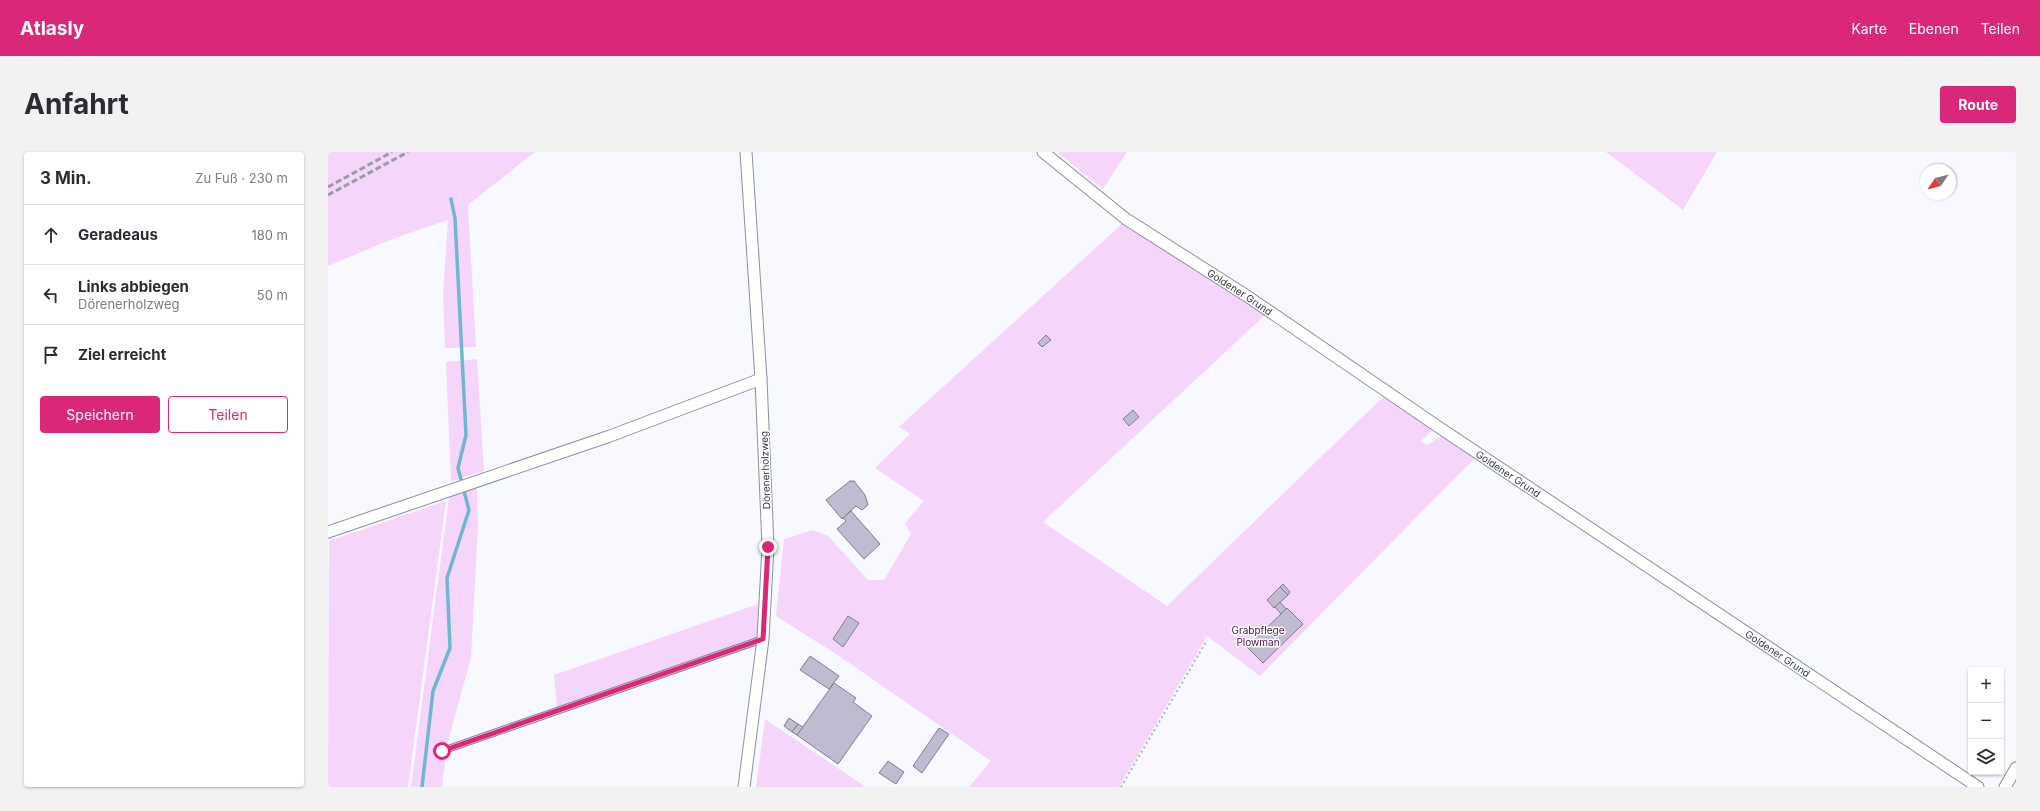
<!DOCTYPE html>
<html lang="de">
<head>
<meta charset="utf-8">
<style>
  :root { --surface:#fff; --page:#f2f2f3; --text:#2b2b33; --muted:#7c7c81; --line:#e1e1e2; --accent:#db2777 }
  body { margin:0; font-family:Inter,sans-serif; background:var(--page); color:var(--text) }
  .controls { position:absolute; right:12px; bottom:12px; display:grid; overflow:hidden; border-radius:4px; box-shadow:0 1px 3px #0004 }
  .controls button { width:36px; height:36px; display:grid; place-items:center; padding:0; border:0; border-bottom:1px solid var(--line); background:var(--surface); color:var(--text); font:20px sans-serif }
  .compass { position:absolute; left:1592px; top:12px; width:36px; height:36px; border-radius:50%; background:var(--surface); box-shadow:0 1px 3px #0004; rotate:235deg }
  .stop { position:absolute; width:12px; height:12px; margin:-9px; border:3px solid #db2777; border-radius:50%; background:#fff }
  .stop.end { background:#db2777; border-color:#fff; box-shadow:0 1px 4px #0008 }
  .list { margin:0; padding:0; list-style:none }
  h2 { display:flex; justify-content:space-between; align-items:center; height:52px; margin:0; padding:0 16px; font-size:17px }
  h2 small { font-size:13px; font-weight:400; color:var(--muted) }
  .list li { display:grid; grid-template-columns:26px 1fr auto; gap:12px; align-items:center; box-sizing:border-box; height:60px; padding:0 16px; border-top:1px solid var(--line) }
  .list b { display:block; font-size:15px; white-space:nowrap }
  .list p { margin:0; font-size:13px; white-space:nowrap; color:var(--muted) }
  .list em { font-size:13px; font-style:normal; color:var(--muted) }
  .actions { display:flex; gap:8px; padding:12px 16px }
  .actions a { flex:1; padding:9px 0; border:1px solid var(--accent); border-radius:4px; text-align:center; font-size:14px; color:var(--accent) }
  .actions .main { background:var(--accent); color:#fff }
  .icon { flex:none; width:22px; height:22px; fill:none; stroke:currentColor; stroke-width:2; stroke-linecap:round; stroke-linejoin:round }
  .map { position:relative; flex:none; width:1688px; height:635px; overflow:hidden; border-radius:4px }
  header { display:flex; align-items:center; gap:24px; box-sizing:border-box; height:56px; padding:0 20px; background:var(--accent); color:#fff }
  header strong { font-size:19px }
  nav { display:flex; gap:22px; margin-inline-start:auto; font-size:14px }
  .intro { display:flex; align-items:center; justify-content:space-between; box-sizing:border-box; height:96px; padding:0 24px }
  h1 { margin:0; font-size:28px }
  .button { padding:10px 18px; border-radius:4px; background:var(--accent); color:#fff; font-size:14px; font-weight:700 }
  main { display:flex; gap:24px; padding:0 24px }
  aside { flex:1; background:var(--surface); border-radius:4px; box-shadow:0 1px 3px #0004 }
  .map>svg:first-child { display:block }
</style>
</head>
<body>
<header>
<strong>Atlasly</strong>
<nav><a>Karte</a><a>Ebenen</a><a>Teilen</a></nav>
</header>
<div class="intro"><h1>Anfahrt</h1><a class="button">Route</a></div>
<main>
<aside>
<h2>3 Min.<small>Zu Fuß · 230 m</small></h2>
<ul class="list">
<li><svg class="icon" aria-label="ahead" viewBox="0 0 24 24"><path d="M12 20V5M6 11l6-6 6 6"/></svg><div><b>Geradeaus</b></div><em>180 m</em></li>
<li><svg class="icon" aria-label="left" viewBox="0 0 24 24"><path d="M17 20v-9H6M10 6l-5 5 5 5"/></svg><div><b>Links abbiegen</b><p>Dörenerholzweg</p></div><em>50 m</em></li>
<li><svg class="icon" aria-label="arrive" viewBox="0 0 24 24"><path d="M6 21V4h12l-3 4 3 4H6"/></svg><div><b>Ziel erreicht</b></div></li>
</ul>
<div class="actions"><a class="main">Speichern</a><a>Teilen</a></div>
</aside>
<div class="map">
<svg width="1688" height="635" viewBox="0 0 1688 635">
  <rect width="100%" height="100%" fill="#f7f9fe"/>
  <g fill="#f6d5fb">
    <polygon points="0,0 207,0 140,53 148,195 117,196 115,142 120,68 67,86 0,114"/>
    <polygon points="729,0 799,0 775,37"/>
    <polygon points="1278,0 1389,0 1355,58"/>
    <polygon points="796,70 937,163 715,370 839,454 1056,244 1105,277 1093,289 1099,293 1115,283 1148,305 932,524 879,484 791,635 641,635 663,609 511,504 448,464 456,387 485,378 500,384 540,428 556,428 583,382 577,371 596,349 547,316 582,282 571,275"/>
    <polygon points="149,207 156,319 123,329 118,210"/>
    <polygon points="149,336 150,374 143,506 119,593 114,635 83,635 121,345"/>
    <polygon points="118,349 80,635 0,635 1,389"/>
    <polygon points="433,451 431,488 229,556 226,523"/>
    <polygon points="437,567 538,635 428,635"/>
  </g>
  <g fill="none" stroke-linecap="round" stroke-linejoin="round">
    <polyline stroke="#6fb6cf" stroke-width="3.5" points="94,635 105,539 122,496 119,426 141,358 130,316 138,283 127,66 123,47"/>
  </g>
  <g fill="#c1bbd2" stroke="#827c92">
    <polygon points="718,183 723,188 714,195 710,191"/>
    <polygon points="805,258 811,265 801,274 795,267"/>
    <polygon points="522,329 526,329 537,343 540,353 534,358 528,354 514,367 498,348"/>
    <polygon points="523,359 552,392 536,407 509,377 518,369 515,366"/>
    <polygon points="955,432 962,440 960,443 952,435"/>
    <polygon points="952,435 960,443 946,456 939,448"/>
    <polygon points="952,450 958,457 953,462 947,455"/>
    <polygon points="959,456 975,472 935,511 919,495"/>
    <polygon points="520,464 531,471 515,495 505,487"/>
    <polygon points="482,504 511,524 501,537 472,518"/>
    <polygon points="506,531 528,546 525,550 544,564 510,612 469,583"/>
    <polygon points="461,566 470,572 464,580 456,574"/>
    <polygon points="470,572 475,575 469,583 464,580"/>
    <polygon points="611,576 621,582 594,621 585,614"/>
    <polygon points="560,609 576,620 568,632 551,621"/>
  </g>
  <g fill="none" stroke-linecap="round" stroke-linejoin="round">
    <defs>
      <polyline id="lane" points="114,599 435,487"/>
      <g id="street">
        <path id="s1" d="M715,0L798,67L919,144L1112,276L1650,635"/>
        <polyline points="0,380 282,284 433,227"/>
        <polyline points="416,635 435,487 440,395 433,227 418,0"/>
        <polyline points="1677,635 1688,616"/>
      </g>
    </defs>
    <use href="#lane" stroke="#8a90a6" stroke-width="8"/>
    <use href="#street" stroke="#8a90a6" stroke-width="13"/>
    <polyline stroke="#b3b6bc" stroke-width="2" stroke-dasharray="2 3" stroke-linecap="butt" points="793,635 879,488"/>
    <use href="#lane" stroke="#fff" stroke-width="5.5"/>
    <use href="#street" stroke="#fff" stroke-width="11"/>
    <g stroke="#9a9ca3" stroke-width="3" stroke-dasharray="6 3" stroke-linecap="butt">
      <polyline points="0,35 64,0"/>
      <polyline points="0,43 80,0"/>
    </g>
  </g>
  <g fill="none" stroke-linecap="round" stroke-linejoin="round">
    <polyline stroke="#db2777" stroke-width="5" points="114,599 435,487 440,395"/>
  </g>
  <g text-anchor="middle" stroke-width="3" stroke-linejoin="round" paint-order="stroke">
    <g font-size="10" fill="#383b44" stroke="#fff">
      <text dy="4" stroke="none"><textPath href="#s1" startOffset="242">Goldener Grund</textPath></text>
      <text transform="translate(437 318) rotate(-92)" y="4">Dörenerholzweg</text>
      <text dy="4" stroke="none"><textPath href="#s1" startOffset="566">Goldener Grund</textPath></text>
      <text dy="4" stroke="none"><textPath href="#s1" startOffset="890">Goldener Grund</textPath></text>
    </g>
    <g font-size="10" fill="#45134d" stroke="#fff">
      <text x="930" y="482">Grabpflege<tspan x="930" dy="12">Plowman</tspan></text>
    </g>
  </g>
</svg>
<div class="controls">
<button>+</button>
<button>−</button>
<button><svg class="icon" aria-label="layers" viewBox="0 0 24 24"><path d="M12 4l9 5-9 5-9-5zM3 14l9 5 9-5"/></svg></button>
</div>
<svg class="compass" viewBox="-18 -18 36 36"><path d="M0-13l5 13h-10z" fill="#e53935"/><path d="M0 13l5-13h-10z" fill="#7c7c81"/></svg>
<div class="stop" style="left:114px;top:599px"></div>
<div class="stop end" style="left:440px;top:395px"></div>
</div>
</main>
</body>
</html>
